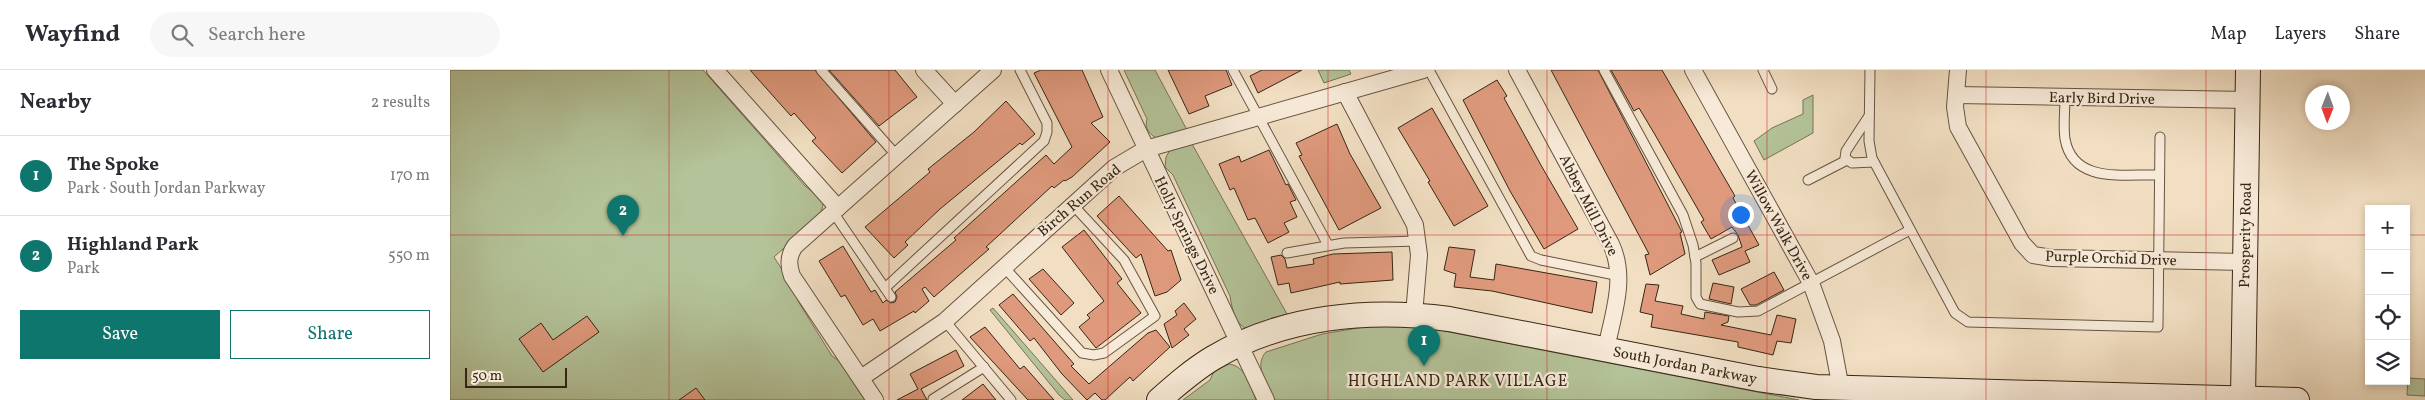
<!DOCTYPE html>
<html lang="en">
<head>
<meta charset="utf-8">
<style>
  :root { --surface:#fff; --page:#f7f7f7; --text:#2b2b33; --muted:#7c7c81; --line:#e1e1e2; --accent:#0f766e }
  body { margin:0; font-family:Vollkorn,serif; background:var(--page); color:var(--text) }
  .controls { position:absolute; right:15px; bottom:15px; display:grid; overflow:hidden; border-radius:0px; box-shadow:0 2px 8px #0003 }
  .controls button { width:45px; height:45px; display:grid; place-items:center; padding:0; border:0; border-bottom:1px solid var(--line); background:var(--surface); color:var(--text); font:25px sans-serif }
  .compass { position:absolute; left:1855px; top:15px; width:45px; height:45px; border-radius:50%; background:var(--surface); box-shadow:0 2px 8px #0003; rotate:181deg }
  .scale { position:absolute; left:15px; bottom:12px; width:102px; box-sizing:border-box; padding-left:5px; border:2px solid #372614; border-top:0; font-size:14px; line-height:18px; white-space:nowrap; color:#372614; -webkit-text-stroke:4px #f7ead8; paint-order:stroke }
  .you { position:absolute; left:1290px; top:144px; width:18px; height:18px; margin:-12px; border:4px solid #fff; border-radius:50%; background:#1a73e8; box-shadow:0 0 0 8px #1a73e833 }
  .badge { display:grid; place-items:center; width:32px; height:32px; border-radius:50%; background:var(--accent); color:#fff; font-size:16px; font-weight:700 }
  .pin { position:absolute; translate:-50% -41px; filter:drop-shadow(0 1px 2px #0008) }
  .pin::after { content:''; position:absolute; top:26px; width:18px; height:15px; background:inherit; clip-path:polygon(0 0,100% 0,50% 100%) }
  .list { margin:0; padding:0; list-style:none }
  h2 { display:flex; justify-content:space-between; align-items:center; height:65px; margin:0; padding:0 20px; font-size:21px }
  h2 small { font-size:16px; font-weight:400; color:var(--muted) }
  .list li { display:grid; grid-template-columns:32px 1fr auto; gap:15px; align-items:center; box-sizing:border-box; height:80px; padding:0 20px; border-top:1px solid var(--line) }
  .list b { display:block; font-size:19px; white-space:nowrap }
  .list p { margin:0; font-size:16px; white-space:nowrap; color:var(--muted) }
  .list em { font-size:16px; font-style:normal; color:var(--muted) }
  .actions { display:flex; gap:10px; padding:15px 20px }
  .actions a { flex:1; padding:11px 0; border:1px solid var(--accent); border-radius:0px; text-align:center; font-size:18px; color:var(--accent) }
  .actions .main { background:var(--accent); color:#fff }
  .icon { flex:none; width:28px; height:28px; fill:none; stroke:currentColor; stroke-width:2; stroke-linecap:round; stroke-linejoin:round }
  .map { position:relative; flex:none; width:1975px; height:330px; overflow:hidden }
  header { display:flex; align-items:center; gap:30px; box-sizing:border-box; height:70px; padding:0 25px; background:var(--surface); border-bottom:1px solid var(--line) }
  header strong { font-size:24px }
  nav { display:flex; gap:28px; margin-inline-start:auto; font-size:18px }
  .search { width:350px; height:45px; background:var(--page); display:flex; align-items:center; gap:12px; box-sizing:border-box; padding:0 18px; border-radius:28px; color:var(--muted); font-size:19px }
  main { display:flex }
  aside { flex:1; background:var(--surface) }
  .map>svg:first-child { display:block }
</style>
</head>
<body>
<header>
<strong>Wayfind</strong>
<div class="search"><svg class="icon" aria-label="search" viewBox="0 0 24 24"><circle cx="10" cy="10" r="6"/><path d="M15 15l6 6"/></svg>Search here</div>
<nav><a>Map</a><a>Layers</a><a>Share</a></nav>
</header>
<main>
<aside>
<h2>Nearby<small>2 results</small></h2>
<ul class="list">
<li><span class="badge">1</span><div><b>The Spoke</b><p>Park · South Jordan Parkway</p></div><em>170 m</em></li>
<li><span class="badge">2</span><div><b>Highland Park</b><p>Park</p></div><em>550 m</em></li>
</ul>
<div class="actions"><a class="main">Save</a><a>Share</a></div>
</aside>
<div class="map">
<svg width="1975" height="330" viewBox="0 0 1975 330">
  <rect width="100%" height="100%" fill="#f2dfc3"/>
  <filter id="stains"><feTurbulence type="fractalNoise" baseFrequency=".004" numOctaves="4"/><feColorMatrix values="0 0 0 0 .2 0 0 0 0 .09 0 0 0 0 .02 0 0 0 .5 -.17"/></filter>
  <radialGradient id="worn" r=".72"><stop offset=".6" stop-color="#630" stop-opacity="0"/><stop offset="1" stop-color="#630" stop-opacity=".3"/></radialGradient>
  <g fill="#b4c399" stroke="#767456">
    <polygon points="0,0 253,0 355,116 372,129 373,135 370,146 324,187 344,218 348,231 382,286 391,292 415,330 0,330"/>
    <path d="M674,0H705L737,60L709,69C700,66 694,58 697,49Z"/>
    <polygon points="868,0 899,0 901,4 874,13"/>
    <polygon points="1363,25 1363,63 1314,90 1304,71 1322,58 1353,44 1353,30"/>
    <path d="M742,74L837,244L797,259C785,254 782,239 780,226L723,105L715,97L716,87L720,80Z"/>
    <polygon points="543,238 623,330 615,330 609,325 540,240"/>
    <path d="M920,256H953L989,260L1349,330H824C818,315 803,296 816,282L872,264Z"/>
    <path d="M779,294C796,296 800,316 806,330H733L760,310L764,301Z"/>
    <polygon points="1958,308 1975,309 1975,326 1957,325"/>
  </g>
  <g fill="#df9a7d" stroke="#372614">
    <polygon points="300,0 365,0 426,72 392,103 362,71 366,68 344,43 341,46"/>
    <polygon points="379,0 445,0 467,27 429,56"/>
    <polygon points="591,0 632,0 653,47 641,53 660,72 622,107 615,111 614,110 604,118 602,116 536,177 539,179 484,227 475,217 472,219 479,231 465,243 464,241 430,261 423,249 413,255 395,225 391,227 369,191 393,176 421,222 425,220 433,233 436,230 441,233 445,232 447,227 445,222 506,170 504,168 596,85 604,94 622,77 584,3"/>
    <polygon points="718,0 776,0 782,15 755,26 759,36 739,44"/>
    <polygon points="812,0 852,0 808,23 800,6"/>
    <polygon points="1101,0 1148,0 1232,162 1230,163 1235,184 1200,205 1195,185 1199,184"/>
    <polygon points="1161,0 1212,0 1285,126 1283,128 1309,175 1295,181 1300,192 1269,205 1262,190 1292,177 1288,165 1282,157 1261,169 1251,152 1254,150 1204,63 1189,38 1184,41"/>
    <polygon points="1047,10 1057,26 1054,28 1092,97 1128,159 1094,179 1060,121 1013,30"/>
    <polygon points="556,31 585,64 572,75 570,73 490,139 455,172 458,175 444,188 415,157 480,102 478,99 524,62"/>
    <polygon points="982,38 1038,136 1004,156 978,112 980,111 948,58"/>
    <polygon points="887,54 900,84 931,138 889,160 849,86 852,85 846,73"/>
    <polygon points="819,80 836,115 838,114 846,130 840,132 847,147 834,153 839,162 818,173 805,148 798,150 784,118 780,120 769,94 789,86 791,92"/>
    <polygon points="669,126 718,181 721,180 731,210 717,222 705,226 691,184 686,188 647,146"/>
    <polygon points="634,160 672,209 667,213 691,243 646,278 629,257 640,248 637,245 654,231 612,177"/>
    <polygon points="999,177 1025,180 1020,207 1044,210 1046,194 1147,212 1142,243 1042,221 1004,217 1006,204 994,200"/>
    <polygon points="942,182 943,210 890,214 890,212 841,223 839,213 828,215 821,187 831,185 835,189 837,198 864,194 863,189 883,184"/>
    <polygon points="593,199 624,233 611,245 579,209"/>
    <polygon points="1324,202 1334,220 1306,235 1300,235 1291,219"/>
    <polygon points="1263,213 1284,217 1281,234 1259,229"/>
    <polygon points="1196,214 1209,215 1205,231 1233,236 1231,244 1254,249 1255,242 1279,246 1278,252 1271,255 1321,265 1327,245 1346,249 1341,273 1327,271 1323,285 1288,277 1288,272 1201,257 1203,245 1190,242"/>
    <polygon points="563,224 624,294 621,296 639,314 698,263 706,260 720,277 683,311 680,307 655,330 652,330 645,323 637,330 612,304 584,268 580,271 549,235"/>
    <polygon points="734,233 746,249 734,259 739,265 722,278 714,254 727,245 725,241"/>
    <polygon points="137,246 149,262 93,302 69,269 91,253 103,270"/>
    <polygon points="535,257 570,299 574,296 604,330 578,330 520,267"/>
    <polygon points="506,280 514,296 471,319 477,330 447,330 468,319 460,304"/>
    <polygon points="533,314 546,330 512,330"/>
    <polygon points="246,318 255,330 229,330"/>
  </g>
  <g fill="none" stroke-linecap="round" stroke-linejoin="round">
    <defs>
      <g id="lane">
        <polyline points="371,0 447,86"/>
        <polyline points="783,0 878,175"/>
        <polyline points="979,0 1081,186 1091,190 1170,206"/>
        <polyline points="1154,0 1233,145 1243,175 1246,193 1246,227 1250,234 1288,242 1308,241 1460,160"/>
        <polyline points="1313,0 1322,19"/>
        <polyline points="1420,0 1419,71 1422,88 1505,243 1518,252 1708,257 1710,67"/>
        <path d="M1615,27C1615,41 1613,56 1615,69C1623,114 1674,104 1708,105"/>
        <polyline points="1419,46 1396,81 1395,88 1402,93 1424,92"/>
        <polyline points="1358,110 1397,90"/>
        <polyline points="383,142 441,227"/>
        <polyline points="837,183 894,173 969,171"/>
        <polyline points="1245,187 1283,168"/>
        <polyline points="554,197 632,283 644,285 654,283 705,246 674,190 622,134"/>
        <polyline points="435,218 594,71 597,62 597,53 570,0"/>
        <polyline points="495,251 561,330"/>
        <polyline points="483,329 534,297"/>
      </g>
      <g id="street">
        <polyline points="265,0 388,138"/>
        <polyline points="474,0 505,34"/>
        <polyline points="659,0 816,330"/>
        <path d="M1067,0L1161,174C1177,208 1163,244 1156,279"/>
        <polyline points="1243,0 1361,213 1382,271 1391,319"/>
        <polyline points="1508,0 1505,37 1508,57 1572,173 1583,185 1602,188 1795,192"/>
        <polyline points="895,22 965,155 969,185 964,245"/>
        <polyline points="1506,25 1798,30"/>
        <polyline points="411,308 495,251 664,98 696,79 973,0"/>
        <path d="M425,330L342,206C338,195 338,186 345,176L543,0"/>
      </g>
      <g id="secondary">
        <path d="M709,330C726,315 743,300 763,288C833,246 919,238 999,249L1308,309L1366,317L1847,330"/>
        <polyline points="1793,330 1798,0"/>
      </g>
    </defs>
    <use href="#lane" stroke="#665440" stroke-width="11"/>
    <use href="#street" stroke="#665440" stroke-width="18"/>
    <use href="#secondary" stroke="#372614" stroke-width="26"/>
    <use href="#lane" stroke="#f7ead8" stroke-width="9"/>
    <use href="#street" stroke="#f7ead8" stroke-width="16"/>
    <use href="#secondary" stroke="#f7ead8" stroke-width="24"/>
  </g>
  <path fill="none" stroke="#d62828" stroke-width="1" stroke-opacity="0.55" d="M219,0V330M439,0V330M658,0V330M878,0V330M1097,0V330M1317,0V330M1536,0V330M1756,0V330M0,165H1919M1956,165H1975"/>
  <g text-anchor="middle" stroke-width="4.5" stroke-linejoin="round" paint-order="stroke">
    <g font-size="15" fill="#372614" stroke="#f7ead8">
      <text transform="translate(1652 28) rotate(1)" y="5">Early Bird Drive</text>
      <text transform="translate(629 130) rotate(-40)" y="5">Birch Run Road</text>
      <text transform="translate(1139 135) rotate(63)" y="5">Abbey Mill Drive</text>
      <text transform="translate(1329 155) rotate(61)" y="5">Willow Walk Drive</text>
      <text transform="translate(737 165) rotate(64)" y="5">Holly Springs Drive</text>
      <text transform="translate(1795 165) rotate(-89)" y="5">Prosperity Road</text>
      <text transform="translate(1661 188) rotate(2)" y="5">Purple Orchid Drive</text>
      <text transform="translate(1235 295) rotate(11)" y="5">South Jordan Parkway</text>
    </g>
    <g font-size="16" letter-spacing="1" fill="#372614" stroke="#f7ead8">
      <text x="1008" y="316">HIGHLAND PARK VILLAGE</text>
    </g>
  </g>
  <rect width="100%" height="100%" filter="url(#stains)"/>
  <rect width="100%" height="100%" fill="url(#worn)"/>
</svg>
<div class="controls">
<button>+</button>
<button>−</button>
<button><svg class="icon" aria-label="locate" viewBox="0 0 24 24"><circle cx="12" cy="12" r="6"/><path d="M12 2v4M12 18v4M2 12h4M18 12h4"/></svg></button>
<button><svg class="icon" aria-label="layers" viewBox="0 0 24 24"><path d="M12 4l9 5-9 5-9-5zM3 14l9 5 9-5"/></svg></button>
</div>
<svg class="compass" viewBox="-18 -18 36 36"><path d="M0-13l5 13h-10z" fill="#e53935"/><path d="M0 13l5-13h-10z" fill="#7c7c81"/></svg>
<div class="scale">50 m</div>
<div class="you"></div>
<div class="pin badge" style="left:974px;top:296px">1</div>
<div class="pin badge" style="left:173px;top:166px">2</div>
</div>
</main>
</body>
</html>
